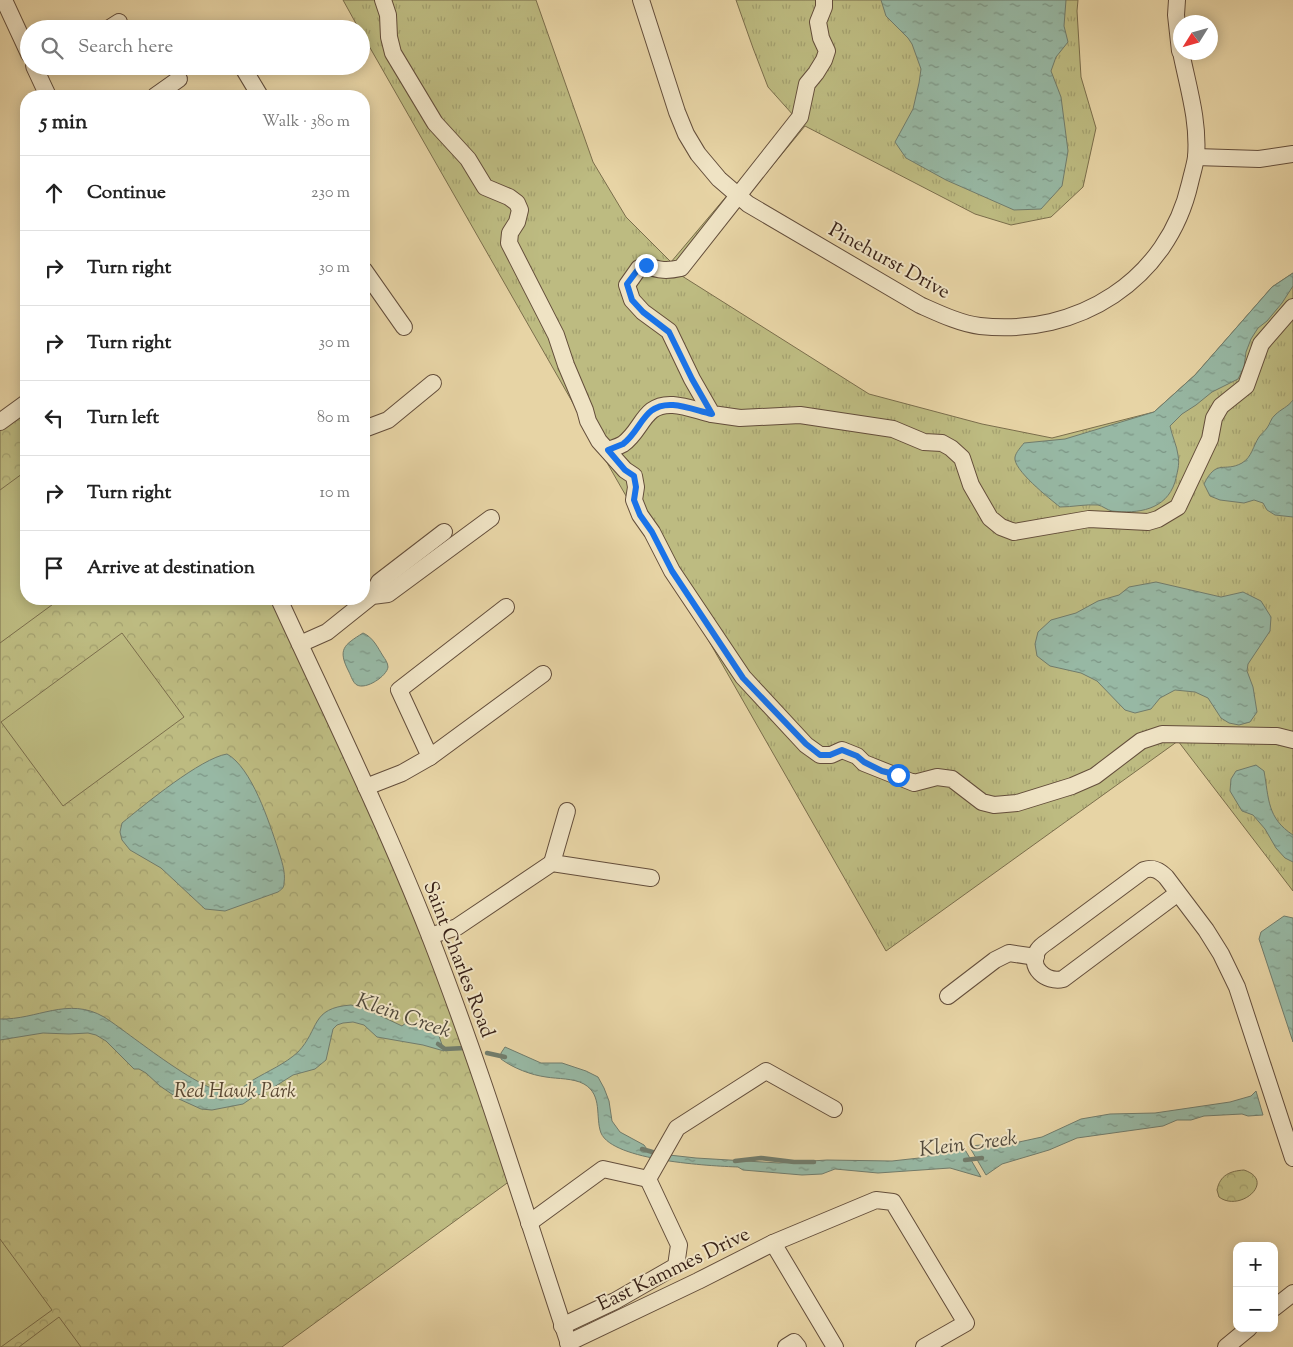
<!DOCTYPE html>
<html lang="en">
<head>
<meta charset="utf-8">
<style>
  :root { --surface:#fff; --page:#f6f6f6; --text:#222; --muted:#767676; --line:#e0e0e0 }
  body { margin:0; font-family:"Sorts Mill Goudy",serif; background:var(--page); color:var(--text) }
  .controls { position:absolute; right:15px; bottom:15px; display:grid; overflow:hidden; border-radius:10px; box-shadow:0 2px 12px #0003 }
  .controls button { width:45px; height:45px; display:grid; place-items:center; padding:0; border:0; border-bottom:1px solid var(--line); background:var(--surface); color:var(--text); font:25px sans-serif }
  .compass { position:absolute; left:1173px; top:15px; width:45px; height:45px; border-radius:50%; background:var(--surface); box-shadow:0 2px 12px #0003; rotate:233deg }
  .stop { position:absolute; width:15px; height:15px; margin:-11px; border:4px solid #1a73e8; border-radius:50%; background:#fff }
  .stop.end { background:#1a73e8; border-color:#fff; box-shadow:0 1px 5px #0008 }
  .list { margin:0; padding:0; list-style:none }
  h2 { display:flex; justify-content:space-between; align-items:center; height:65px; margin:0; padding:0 20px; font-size:21px }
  h2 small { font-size:16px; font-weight:400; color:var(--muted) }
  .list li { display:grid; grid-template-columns:32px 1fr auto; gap:15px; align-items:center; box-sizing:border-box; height:75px; padding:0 20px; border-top:1px solid var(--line) }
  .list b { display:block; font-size:19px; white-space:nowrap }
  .list em { font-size:16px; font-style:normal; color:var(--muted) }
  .icon { flex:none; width:28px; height:28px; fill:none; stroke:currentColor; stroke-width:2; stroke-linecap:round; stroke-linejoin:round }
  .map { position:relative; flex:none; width:1293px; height:1347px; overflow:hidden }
  .search { position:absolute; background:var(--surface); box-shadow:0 2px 12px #0003; left:20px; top:20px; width:350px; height:55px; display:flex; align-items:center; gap:12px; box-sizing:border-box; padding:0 18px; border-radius:28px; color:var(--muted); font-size:19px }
  .panel { position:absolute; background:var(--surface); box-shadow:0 2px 12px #0003; left:20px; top:90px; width:350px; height:515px; border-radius:20px }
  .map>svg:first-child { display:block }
</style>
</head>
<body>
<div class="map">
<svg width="1293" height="1347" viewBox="0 0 1293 1347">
  <defs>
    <pattern id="grass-tufts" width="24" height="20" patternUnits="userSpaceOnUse" patternTransform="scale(1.25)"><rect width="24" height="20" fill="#bdbb81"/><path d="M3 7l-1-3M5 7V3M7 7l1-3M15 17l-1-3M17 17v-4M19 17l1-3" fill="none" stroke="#a3a06f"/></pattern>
    <pattern id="park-crowns" width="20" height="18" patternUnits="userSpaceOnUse" patternTransform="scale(1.25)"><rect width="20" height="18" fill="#bdbb81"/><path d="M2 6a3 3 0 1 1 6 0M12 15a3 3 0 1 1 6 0" fill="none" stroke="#a3a06f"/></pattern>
    <pattern id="water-ripples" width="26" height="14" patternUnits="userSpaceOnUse" patternTransform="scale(1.25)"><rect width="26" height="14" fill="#97b8a4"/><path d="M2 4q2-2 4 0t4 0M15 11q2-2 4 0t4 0" fill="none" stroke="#7c9585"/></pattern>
  </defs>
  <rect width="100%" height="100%" fill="#e7d4a5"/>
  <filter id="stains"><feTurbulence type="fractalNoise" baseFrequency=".004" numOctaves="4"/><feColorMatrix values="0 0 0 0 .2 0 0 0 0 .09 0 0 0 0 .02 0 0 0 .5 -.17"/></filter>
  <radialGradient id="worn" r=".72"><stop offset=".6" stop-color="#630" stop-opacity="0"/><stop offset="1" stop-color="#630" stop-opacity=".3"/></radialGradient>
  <polygon fill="url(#grass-tufts)" stroke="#7b6e4c" points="343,0 536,0 593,162 626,217 671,262 794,116 768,87 753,48 736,0 1078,0 1077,11 1081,77 1096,128 1083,187 1051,217 1011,225 975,214 805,126 682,276 869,394 982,424 1052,438 1154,412 1195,375 1272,287 1293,273 1293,891 1178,741 886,951 361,32 361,29 359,29"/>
  <g fill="url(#park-crowns)" stroke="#7b6e4c">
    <polygon points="26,402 26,599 279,599 425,918 514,1178 282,1347 0,1347 0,422"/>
    <path d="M1244,1170C1277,1181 1240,1213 1219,1197L1217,1190C1220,1175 1230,1171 1244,1170Z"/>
  </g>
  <g fill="#bdbb81" stroke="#7b6e4c">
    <polygon points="26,471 26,599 60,599 0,643 0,490"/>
    <polygon points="122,633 184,717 63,806 1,722"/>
    <polygon points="0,1239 52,1310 1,1347 0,1347"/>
    <polygon points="59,1317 81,1347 19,1347"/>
  </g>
  <g fill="url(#water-ripples)" stroke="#717c6c">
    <polygon points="881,0 1066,0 1064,26 1068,42 1056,57 1051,71 1061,97 1068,151 1062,186 1041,209 1014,210 946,180 906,158 895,142 913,109 919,83 921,69 912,44 908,38 886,16"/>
    <path d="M1293,273V286L1282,303L1267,321L1258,328L1251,339L1246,352L1244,367L1238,379L1212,392L1196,405L1182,414L1170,426C1172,436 1177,446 1178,455C1180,465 1177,473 1175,482C1166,510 1138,514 1112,511C1107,510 1103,506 1098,505C1085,504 1073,507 1060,507C1050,499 1012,469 1015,457C1016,452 1021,447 1024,443L1065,439L1154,412L1195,375L1272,287Z"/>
    <path d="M1293,400V517L1275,515L1267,510L1263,503L1254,500L1244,503L1220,500L1210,496L1204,484C1217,458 1224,473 1242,463C1252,457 1253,446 1259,437C1261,434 1265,431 1267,428C1270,424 1271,418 1275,415C1281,409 1288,407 1293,400Z"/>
    <polygon points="1156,582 1221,597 1243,592 1261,601 1271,617 1270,631 1248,664 1247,671 1253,687 1257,712 1250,722 1239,725 1229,723 1221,718 1208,698 1195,692 1175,690 1160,698 1151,709 1135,713 1125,710 1097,681 1081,673 1050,666 1037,656 1035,644 1038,632 1051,620 1076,613 1098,601 1119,595 1129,587"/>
    <path d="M363,633C373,637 378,648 383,656C385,659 388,663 388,667C387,676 366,690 357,685C353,683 351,676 349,672C337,649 344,645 363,633Z"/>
    <path d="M227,754C252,768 269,822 278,849C281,859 286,872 284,883C284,888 282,889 278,892L225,911L205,909L161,868L130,850L122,840L120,832L122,823C144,805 201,758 227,754Z"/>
    <path d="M1256,765L1264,771C1269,799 1267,818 1293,835V862L1285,858L1276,848L1265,829L1253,815L1242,811L1230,791L1231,779L1236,771Z"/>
    <polygon points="1284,916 1293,918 1293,1042 1259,939 1261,932"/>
    <path d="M351,1005L364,1008L402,1026L407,1022L430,1027L437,1030L444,1051L423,1045L377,1037L364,1025L353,1022L343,1023L337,1025L333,1029L326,1060L315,1069L293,1075L263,1094L256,1095L243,1104L212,1110L201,1109L179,1099L160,1086L146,1073L139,1069H134L106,1041L96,1035L88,1033L69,1034L43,1033L0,1040V1019C37,1020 68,996 104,1017C127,1031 209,1100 233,1092C240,1090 247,1084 253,1080C268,1071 285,1064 298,1052C320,1029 310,1008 351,1005Z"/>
    <path d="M505,1047L541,1063H562L586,1071L598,1077L604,1088L609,1101L612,1121L620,1132L644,1145L649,1152L652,1154L656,1152L669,1155L696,1158L779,1163L827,1160L892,1161L919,1158L964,1148L981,1177L950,1168L878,1173L835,1169L822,1174L802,1175L743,1170L738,1167C711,1166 613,1161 601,1133C595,1117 603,1095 584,1084C573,1078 558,1079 546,1077C531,1075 513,1068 501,1059V1053Z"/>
    <polygon points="1256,1091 1263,1115 1248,1116 1242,1114 1204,1116 1191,1120 1177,1120 1163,1126 1077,1138 1049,1150 1002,1164 986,1175 969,1146 1019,1142 1042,1137 1081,1119 1110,1114 1155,1113 1230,1102 1251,1096"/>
  </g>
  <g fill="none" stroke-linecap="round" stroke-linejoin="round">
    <g stroke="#717c6c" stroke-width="4.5">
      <polyline points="438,1044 445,1049 465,1048"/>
      <polyline points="487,1053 505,1057"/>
      <polyline points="642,1149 656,1153"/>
      <polyline points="965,1160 982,1158"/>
      <polyline points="735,1161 761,1158 794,1162 814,1162"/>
    </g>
    <defs>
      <g id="minor">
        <polyline points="4,0 29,54"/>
        <polyline points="383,0 388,15 389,37 393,53 435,123 468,159 485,187 509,197 517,203 520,210 517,222 510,233 509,243 556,335 566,365 585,410 588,421 599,441 625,470 634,476 636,487 634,500 640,515 652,532 672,571 743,677 806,745 820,755 831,755 842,750 857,756 864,763 914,783 937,777 952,779 982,802 994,805 1017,803 1072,786 1095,776 1141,741 1162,734 1277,736 1293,740"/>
        <path d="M641,0L677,112L686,134L698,154L719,179L748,204L920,305C938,313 961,324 980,326C1078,337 1168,280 1190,183C1192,174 1195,165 1196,157C1199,121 1188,87 1181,52"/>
        <path d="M824,0V7L818,22L821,38L827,51L824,60L816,73L807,84L800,117L681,268C668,271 659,271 646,265L639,268L627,285L632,300L643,312L669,331L692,379L712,414L740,418L800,415L893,429L924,442L942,443L951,448L962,458L971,485L990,518L1001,527L1014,532L1089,519L1148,522L1158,519L1178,507L1210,439L1214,418L1221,406L1246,386L1261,344L1293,307"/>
        <polyline points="1177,0 1176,15 1180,51"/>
        <polyline points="108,29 119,22"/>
        <polyline points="34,66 48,96"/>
        <polyline points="242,66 260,96"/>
        <polyline points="155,96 179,79"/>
        <polyline points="1196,157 1259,159 1293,154"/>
        <polyline points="364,270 404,327"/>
        <polyline points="0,422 26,403"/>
        <polyline points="364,429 388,420 433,383"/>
        <path d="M608,450C613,448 618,447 623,444C643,430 643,403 673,405C686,406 699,411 712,414"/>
        <polyline points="372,596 379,582 444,532"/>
        <path d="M279,599C330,710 384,820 429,934C482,1070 524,1209 570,1347"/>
        <polyline points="300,644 327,632 372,596 388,594 491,518"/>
        <polyline points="430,757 543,674"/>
        <polyline points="366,787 402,773 430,757 399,690 506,607"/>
        <polyline points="552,863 567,811"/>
        <path d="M1178,893L1063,979C1046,983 1027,967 1038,950C1040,947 1044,944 1047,942L1144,870C1153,867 1159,870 1166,877L1206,930L1221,954L1237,987L1293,1158"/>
        <polyline points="430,936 457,927 552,863 651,878"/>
        <polyline points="948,996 995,960 1009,953 1036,957"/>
        <polyline points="648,1179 677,1128 766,1071 834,1109"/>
        <polyline points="529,1223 603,1169 648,1179"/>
        <polyline points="773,1243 876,1200 893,1202 966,1323 924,1347"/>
        <polyline points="1274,1308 1293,1293"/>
        <polyline points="562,1326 615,1301 676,1266 679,1245 648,1179"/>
        <polyline points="568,1343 698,1281 773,1243 835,1347"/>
        <polyline points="786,1347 794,1342 798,1347"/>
        <polyline points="1226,1347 1249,1328"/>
      </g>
    </defs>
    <use href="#minor" stroke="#644e3b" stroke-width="18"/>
    <use href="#minor" stroke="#efe3c4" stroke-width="16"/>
  </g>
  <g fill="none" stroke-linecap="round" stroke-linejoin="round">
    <path stroke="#1a73e8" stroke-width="6" d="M646,265L639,268L627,284L632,300L643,312L669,332L692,379L712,414C699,411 686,406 673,405C643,403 642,430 623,444C618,446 613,448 608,450L625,470L634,476L636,487L634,500L640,515L652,532L672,571L743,678L806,744L820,755H830L842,750L857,756L864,762L882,771L898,775"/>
  </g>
  <g text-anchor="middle" stroke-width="4" stroke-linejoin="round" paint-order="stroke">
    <g font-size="20" fill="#392218" stroke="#efe3c4">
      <text transform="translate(890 260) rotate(29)" y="7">Pinehurst Drive</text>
      <text transform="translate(460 959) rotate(69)" y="7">Saint Charles Road</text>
      <text transform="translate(673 1268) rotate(-26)" y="7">East Kammes Drive</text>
    </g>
    <g font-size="20" font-style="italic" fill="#5a4832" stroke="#efe3c4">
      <text x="235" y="1097">Red Hawk Park</text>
    </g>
    <g font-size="21" font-style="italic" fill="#50483b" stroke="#efe3c4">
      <text transform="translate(404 1015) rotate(19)" y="7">Klein Creek</text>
      <text transform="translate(968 1143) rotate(-7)" y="7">Klein Creek</text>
    </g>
  </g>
  <rect width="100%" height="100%" filter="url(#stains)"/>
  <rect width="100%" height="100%" fill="url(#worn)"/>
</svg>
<div class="controls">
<button>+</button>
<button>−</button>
</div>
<svg class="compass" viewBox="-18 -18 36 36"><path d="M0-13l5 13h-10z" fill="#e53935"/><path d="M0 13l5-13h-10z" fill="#767676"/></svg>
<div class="stop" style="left:898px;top:775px"></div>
<div class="stop end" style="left:646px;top:265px"></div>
<div class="search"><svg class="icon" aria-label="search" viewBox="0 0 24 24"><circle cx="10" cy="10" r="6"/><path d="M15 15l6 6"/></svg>Search here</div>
<section class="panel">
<h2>5 min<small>Walk · 380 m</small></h2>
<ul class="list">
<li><svg class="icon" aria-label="ahead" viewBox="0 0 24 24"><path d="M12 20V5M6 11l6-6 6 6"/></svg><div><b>Continue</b></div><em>230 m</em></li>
<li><svg class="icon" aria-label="right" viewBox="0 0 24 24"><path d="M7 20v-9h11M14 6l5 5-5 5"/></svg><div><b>Turn right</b></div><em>30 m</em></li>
<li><svg class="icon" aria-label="right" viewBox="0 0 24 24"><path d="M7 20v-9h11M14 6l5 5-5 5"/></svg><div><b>Turn right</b></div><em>30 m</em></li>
<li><svg class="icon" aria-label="left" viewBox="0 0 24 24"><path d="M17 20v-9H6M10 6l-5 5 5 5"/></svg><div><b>Turn left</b></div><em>80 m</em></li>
<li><svg class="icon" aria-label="right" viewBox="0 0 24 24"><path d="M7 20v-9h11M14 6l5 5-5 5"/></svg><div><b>Turn right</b></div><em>10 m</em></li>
<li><svg class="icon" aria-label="arrive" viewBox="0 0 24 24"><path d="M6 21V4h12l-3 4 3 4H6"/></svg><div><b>Arrive at destination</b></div></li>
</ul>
</section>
</div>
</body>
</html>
